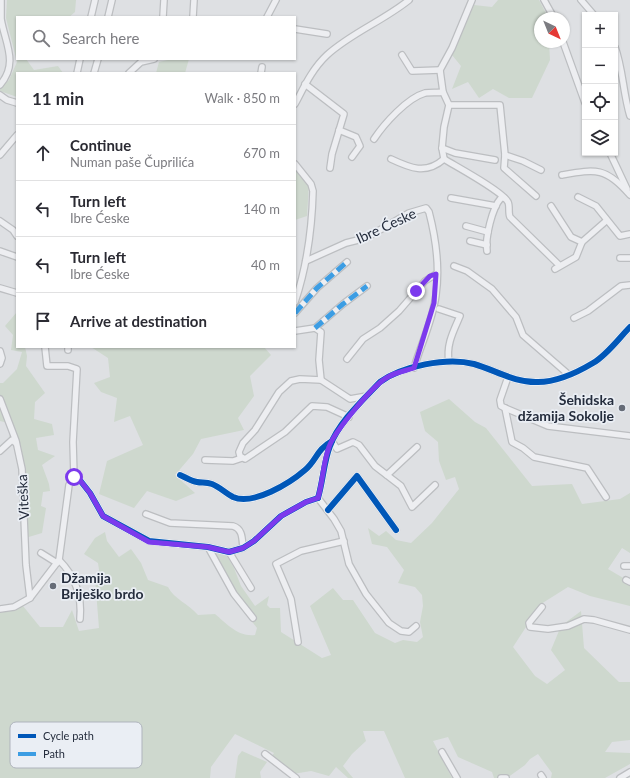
<!DOCTYPE html>
<html lang="en">
<head>
<meta charset="utf-8">
<style>
  :root { --surface:#fff; --page:#f2f2f3; --text:#2b2b33; --muted:#7c7c81; --line:#e1e1e2 }
  body { margin:0; font-family:Lato,sans-serif; background:var(--page); color:var(--text) }
  .controls { position:absolute; right:12px; top:12px; display:grid; overflow:hidden; border-radius:0px; box-shadow:0 1px 3px #0004 }
  .controls button { width:36px; height:36px; display:grid; place-items:center; padding:0; border:0; border-bottom:1px solid var(--line); background:var(--surface); color:var(--text); font:20px sans-serif }
  .compass { position:absolute; left:534px; top:12px; width:36px; height:36px; border-radius:50%; background:var(--surface); box-shadow:0 1px 3px #0004; rotate:137deg }
  .stop { position:absolute; width:12px; height:12px; margin:-9px; border:3px solid #7c3aed; border-radius:50%; background:#fff }
  .stop.end { background:#7c3aed; border-color:#fff; box-shadow:0 1px 4px #0008 }
  .list { margin:0; padding:0; list-style:none }
  h2 { display:flex; justify-content:space-between; align-items:center; height:52px; margin:0; padding:0 16px; font-size:17px }
  h2 small { font-size:13px; font-weight:400; color:var(--muted) }
  .list li { display:grid; grid-template-columns:26px 1fr auto; gap:12px; align-items:center; box-sizing:border-box; height:56px; padding:0 16px; border-top:1px solid var(--line) }
  .list b { display:block; font-size:15px; white-space:nowrap }
  .list p { margin:0; font-size:13px; white-space:nowrap; color:var(--muted) }
  .list em { font-size:13px; font-style:normal; color:var(--muted) }
  .icon { flex:none; width:22px; height:22px; fill:none; stroke:currentColor; stroke-width:2; stroke-linecap:round; stroke-linejoin:round }
  .map { position:relative; flex:none; width:630px; height:778px; overflow:hidden }
  .search { position:absolute; background:var(--surface); box-shadow:0 1px 3px #0004; left:16px; top:16px; width:280px; height:44px; display:flex; align-items:center; gap:10px; box-sizing:border-box; padding:0 14px; border-radius:0px; color:var(--muted); font-size:15px }
  .panel { position:absolute; background:var(--surface); box-shadow:0 1px 3px #0004; left:16px; top:72px; width:280px; height:276px; border-radius:0px }
  .map>svg:first-child { display:block }
</style>
</head>
<body>
<div class="map">
<svg width="630" height="778" viewBox="0 0 630 778">
  <rect width="100%" height="100%" fill="#dee0e3"/>
  <g fill="#ced8ce">
    <polygon points="7,0 76,0 75,12 69,17 17,17 17,59 26,59 34,70 58,66 63,73 17,73 17,97 0,91 0,88 9,80 17,62 6,18"/>
    <polygon points="498,0 539,0 548,17 540,18 540,42 549,42 550,60 532,98 509,98 493,89 479,98 468,82 452,89 461,66 452,55 474,5 492,7"/>
    <polygon points="172,59 189,59 185,73 156,73 159,62"/>
    <polygon points="295,166 309,183 307,216 295,220"/>
    <polygon points="17,312 17,347 25,347 27,356 26,366 45,393 35,402 34,419 52,424 54,435 36,438 38,450 55,456 42,465 49,484 50,491 43,492 41,506 46,508 42,533 22,539 27,526 21,445 9,438 12,427 8,423 0,421 0,383 3,383 17,369 22,352 11,350 13,335 5,326"/>
    <polygon points="264,347 271,355 250,376 254,396 238,418 244,430 201,439 193,454 175,475 195,493 176,501 147,491 134,508 99,494 107,461 143,445 130,416 114,422 117,398 101,392 94,383 110,377 108,358 91,347"/>
    <path d="M449,399L475,422L486,428L532,486L572,484L582,504L620,499L630,493V553L622,548L608,569L630,582V606L590,596L568,587L541,604L513,647L535,676L547,684L565,670L551,650L561,626L581,611L584,648L619,682H630V740L612,742L605,752L630,753V764L605,778H551L552,773L538,754L530,759L525,765L507,778H494L492,772L458,757L448,737L433,741L452,778H405L384,731H363L366,741L352,754L343,766L353,778H348L336,767L329,776L311,771L293,774L272,756L274,753L235,734L211,767L210,778H0V609L23,606L40,627H63L72,610L79,631L99,628L95,578L99,570L98,563L84,554L95,538L105,532L107,541L119,557L131,549L141,563L148,580L168,587C174,599 189,604 198,615L215,614C227,624 238,637 255,635L257,628L230,593L208,550L225,553L234,568L241,586L255,606L269,596L267,605L270,608H280L281,632L322,658L331,655L310,606L333,588L343,600H353L375,633L395,643L403,640L417,642L423,637L420,622L423,606L422,595L415,587L398,583L404,570L387,547L372,544L368,528L379,536L386,531L396,540L411,543L432,523L459,489L455,477L446,480L439,461L438,442L425,431L420,412Z"/>
    <polygon points="242,751 267,762 260,772 261,778 235,778 238,756"/>
  </g>
  <g fill="none" stroke-linecap="round" stroke-linejoin="round">
    <defs>
      <g id="minor">
        <polyline points="544,0 554,18"/>
        <polyline points="581,0 594,15"/>
        <polyline points="91,17 95,0"/>
        <polyline points="108,17 112,0"/>
        <polyline points="163,17 164,0"/>
        <polyline points="193,17 194,0"/>
        <polyline points="267,17 276,0"/>
        <polyline points="295,29 327,34"/>
        <polyline points="563,42 585,103"/>
        <path d="M615,47C623,69 623,93 630,116"/>
        <polyline points="402,55 412,71 440,70"/>
        <polyline points="77,73 80,59"/>
        <polyline points="94,73 98,59"/>
        <polyline points="129,73 141,62 154,59"/>
        <polyline points="261,73 262,67"/>
        <polyline points="305,84 344,114 332,154 330,168"/>
        <path d="M0,85C19,63 5,43 1,19C1,13 1,6 1,0"/>
        <polyline points="0,95 7,100 17,103"/>
        <path d="M295,104C304,87 312,69 327,55C351,33 383,21 409,0"/>
        <polyline points="449,105 500,105 505,155 504,168 536,196"/>
        <polyline points="339,130 356,137 360,146 352,157"/>
        <path d="M374,139C384,124 407,98 425,93C430,92 438,93 443,92"/>
        <polyline points="442,148 455,153 495,160"/>
        <polyline points="610,153 627,189"/>
        <polyline points="0,155 17,135"/>
        <polyline points="505,155 523,161 541,170"/>
        <path d="M391,159C410,168 426,175 444,159L442,148L444,127L449,105L443,92L440,70L452,48L472,0"/>
        <path d="M444,159C457,167 502,191 508,202C510,206 508,213 510,217L559,265"/>
        <path d="M295,164L311,184L313,191C312,229 307,266 295,302"/>
        <path d="M562,175C596,169 606,167 630,195"/>
        <polyline points="578,197 596,206 620,236 630,234"/>
        <polyline points="451,198 496,206"/>
        <polyline points="551,206 571,237 582,242"/>
        <polyline points="0,221 13,230 17,236"/>
        <polyline points="466,226 488,232"/>
        <polyline points="470,241 487,245"/>
        <polyline points="0,251 17,257"/>
        <path d="M487,251C485,238 492,208 501,198H504"/>
        <polyline points="620,258 630,258"/>
        <path d="M306,261L346,243L366,238L409,213L426,208L429,212C436,239 440,267 436,295C433,320 421,344 414,368"/>
        <polyline points="454,266 467,271 492,289 516,317 523,335 568,374"/>
        <polyline points="555,269 576,257 582,242 606,221"/>
        <polyline points="0,288 17,293"/>
        <path d="M439,309L460,316C453,332 446,345 449,362"/>
        <polyline points="295,313 317,288 347,262"/>
        <polyline points="574,318 588,311 621,286 630,285"/>
        <polyline points="315,328 343,304 367,286"/>
        <polyline points="295,331 315,328 321,332 319,360 321,380 350,399 367,396"/>
        <polyline points="68,347 68,350"/>
        <polyline points="0,351 2,358 0,364"/>
        <polyline points="347,359 363,339 380,328 399,311 425,281 436,274"/>
        <polyline points="508,377 500,400 501,406 505,408 548,426 630,436"/>
        <polyline points="321,380 300,379 291,381 279,392 255,430 243,443 239,452 240,456 245,459 285,432 312,406 327,407 349,417"/>
        <polyline points="0,399 16,441 22,469 26,565 30,598"/>
        <polyline points="505,408 512,442 523,448 534,457 587,468 606,497"/>
        <polyline points="0,451 12,440 16,443"/>
        <polyline points="205,460 233,461 242,458"/>
        <path d="M180,475C185,477 191,481 197,482C202,483 206,482 212,484C220,487 225,493 233,497C253,506 290,483 305,470C317,460 316,450 332,441L337,449L353,442L359,445L375,466L401,486L412,507L435,485"/>
        <polyline points="387,475 417,447"/>
        <polyline points="74,477 79,479 90,493 103,516 149,541 208,547 229,552 243,548 254,541 281,516 306,502 318,498"/>
        <path d="M318,498C323,481 324,461 330,446C338,423 363,400 380,382C402,366 447,357 474,364C495,370 515,383 538,382C556,382 578,372 593,363C607,355 619,338 630,327"/>
        <polyline points="318,498 334,519 341,531 349,564 366,594 389,623 401,631 409,632 416,626"/>
        <polyline points="328,510 357,476 396,530"/>
        <path d="M146,514L170,523L233,526C243,529 242,539 243,548"/>
        <polyline points="208,547 234,594 253,618"/>
        <polyline points="229,552 251,588"/>
        <polyline points="41,553 57,563"/>
        <path d="M59,560C75,576 82,597 80,619"/>
        <polyline points="624,566 630,566"/>
        <polyline points="626,580 630,582"/>
        <polyline points="542,607 529,623 530,627 548,629 568,626 584,619 594,620 630,630"/>
        <polyline points="0,609 14,607 30,598 59,560 69,485 74,477 73,442 77,369 68,366 47,366 45,347"/>
        <polyline points="298,642 291,599 276,564 301,551 344,541"/>
        <polyline points="442,752 457,778"/>
        <polyline points="265,754 296,778"/>
        <polyline points="541,775 543,778"/>
        <polyline points="501,778 506,778"/>
        <polyline points="620,778 630,772"/>
      </g>
    </defs>
    <use href="#minor" stroke="#bcbec1" stroke-width="8"/>
    <use href="#minor" stroke="#edeef1" stroke-width="5.5"/>
    <g stroke="#3c9de3" stroke-width="5" stroke-dasharray="10 5" stroke-linecap="butt">
      <polyline points="295,313 317,288 347,262"/>
      <polyline points="315,328 343,304 367,286"/>
    </g>
    <defs>
      <g id="cycleway">
        <path d="M180,475C185,477 191,481 197,482C202,483 206,482 212,484C220,487 225,493 233,497C253,506 290,483 305,470C317,460 316,450 332,441"/>
        <polyline points="74,477 79,479 90,493 103,516 149,541 208,547 229,552 243,548 254,541 281,516 306,502 318,498"/>
        <path d="M318,498C323,481 324,461 330,446C338,423 363,400 380,382C402,366 447,357 474,364C495,370 515,383 538,382C556,382 578,372 593,363C607,355 619,338 630,327"/>
        <polyline points="328,510 357,476 396,530"/>
      </g>
    </defs>
    <use href="#cycleway" stroke="#eaeef4" stroke-width="8"/>
    <use href="#cycleway" stroke="#0057b8" stroke-width="6"/>
  </g>
  <g fill="none" stroke-linecap="round" stroke-linejoin="round">
    <path stroke="#7c3aed" stroke-width="5" d="M74,477L79,479L90,493L103,516L149,542L208,547L229,552L243,548L254,541L281,516L306,502L318,498C323,481 323,463 329,447C334,432 374,384 388,377C396,372 405,371 414,368L434,303L436,274L430,276L416,291"/>
  </g>
  <g fill="#666c77" stroke="#eaeef4" stroke-width="1.5">
    <circle cx="622" cy="408" r="4"/>
    <circle cx="53" cy="586" r="4"/>
  </g>
  <g text-anchor="middle" stroke-width="3.5" stroke-linejoin="round" paint-order="stroke">
    <g font-size="14" fill="#252d3d" stroke="#eaeef4">
      <text transform="translate(386 226) rotate(-25)" y="5">Ibre Ćeske</text>
      <text transform="translate(23 497) rotate(-93)" y="5">Viteška</text>
    </g>
    <g font-size="14" font-weight="bold" fill="#252d3d" stroke="#eaeef4" text-anchor="end">
      <text x="614" y="405">Šehidska<tspan x="614" dy="16">džamija Sokolje</tspan></text>
      <text x="61" y="583" text-anchor="start">Džamija<tspan x="61" dy="16">Briješko brdo</tspan></text>
    </g>
  </g>
  <rect x="10" y="722" width="132" height="46" rx="6" fill="#eaeef4" stroke="#afb4bd" stroke-width="1"/>
  <rect x="18" y="734" width="18" height="4" fill="#0057b8"/>
  <rect x="18" y="752" width="18" height="4" fill="#3c9de3"/>
  <g font-size="11" fill="#252d3d">
    <text x="43" y="740">Cycle path</text>
    <text x="43" y="758">Path</text>
  </g>
</svg>
<div class="controls">
<button>+</button>
<button>−</button>
<button><svg class="icon" aria-label="locate" viewBox="0 0 24 24"><circle cx="12" cy="12" r="6"/><path d="M12 2v4M12 18v4M2 12h4M18 12h4"/></svg></button>
<button><svg class="icon" aria-label="layers" viewBox="0 0 24 24"><path d="M12 4l9 5-9 5-9-5zM3 14l9 5 9-5"/></svg></button>
</div>
<svg class="compass" viewBox="-18 -18 36 36"><path d="M0-13l5 13h-10z" fill="#e53935"/><path d="M0 13l5-13h-10z" fill="#7c7c81"/></svg>
<div class="stop" style="left:74px;top:477px"></div>
<div class="stop end" style="left:416px;top:291px"></div>
<div class="search"><svg class="icon" aria-label="search" viewBox="0 0 24 24"><circle cx="10" cy="10" r="6"/><path d="M15 15l6 6"/></svg>Search here</div>
<section class="panel">
<h2>11 min<small>Walk · 850 m</small></h2>
<ul class="list">
<li><svg class="icon" aria-label="ahead" viewBox="0 0 24 24"><path d="M12 20V5M6 11l6-6 6 6"/></svg><div><b>Continue</b><p>Numan paše Čuprilića</p></div><em>670 m</em></li>
<li><svg class="icon" aria-label="left" viewBox="0 0 24 24"><path d="M17 20v-9H6M10 6l-5 5 5 5"/></svg><div><b>Turn left</b><p>Ibre Ćeske</p></div><em>140 m</em></li>
<li><svg class="icon" aria-label="left" viewBox="0 0 24 24"><path d="M17 20v-9H6M10 6l-5 5 5 5"/></svg><div><b>Turn left</b><p>Ibre Ćeske</p></div><em>40 m</em></li>
<li><svg class="icon" aria-label="arrive" viewBox="0 0 24 24"><path d="M6 21V4h12l-3 4 3 4H6"/></svg><div><b>Arrive at destination</b></div></li>
</ul>
</section>
</div>
</body>
</html>
